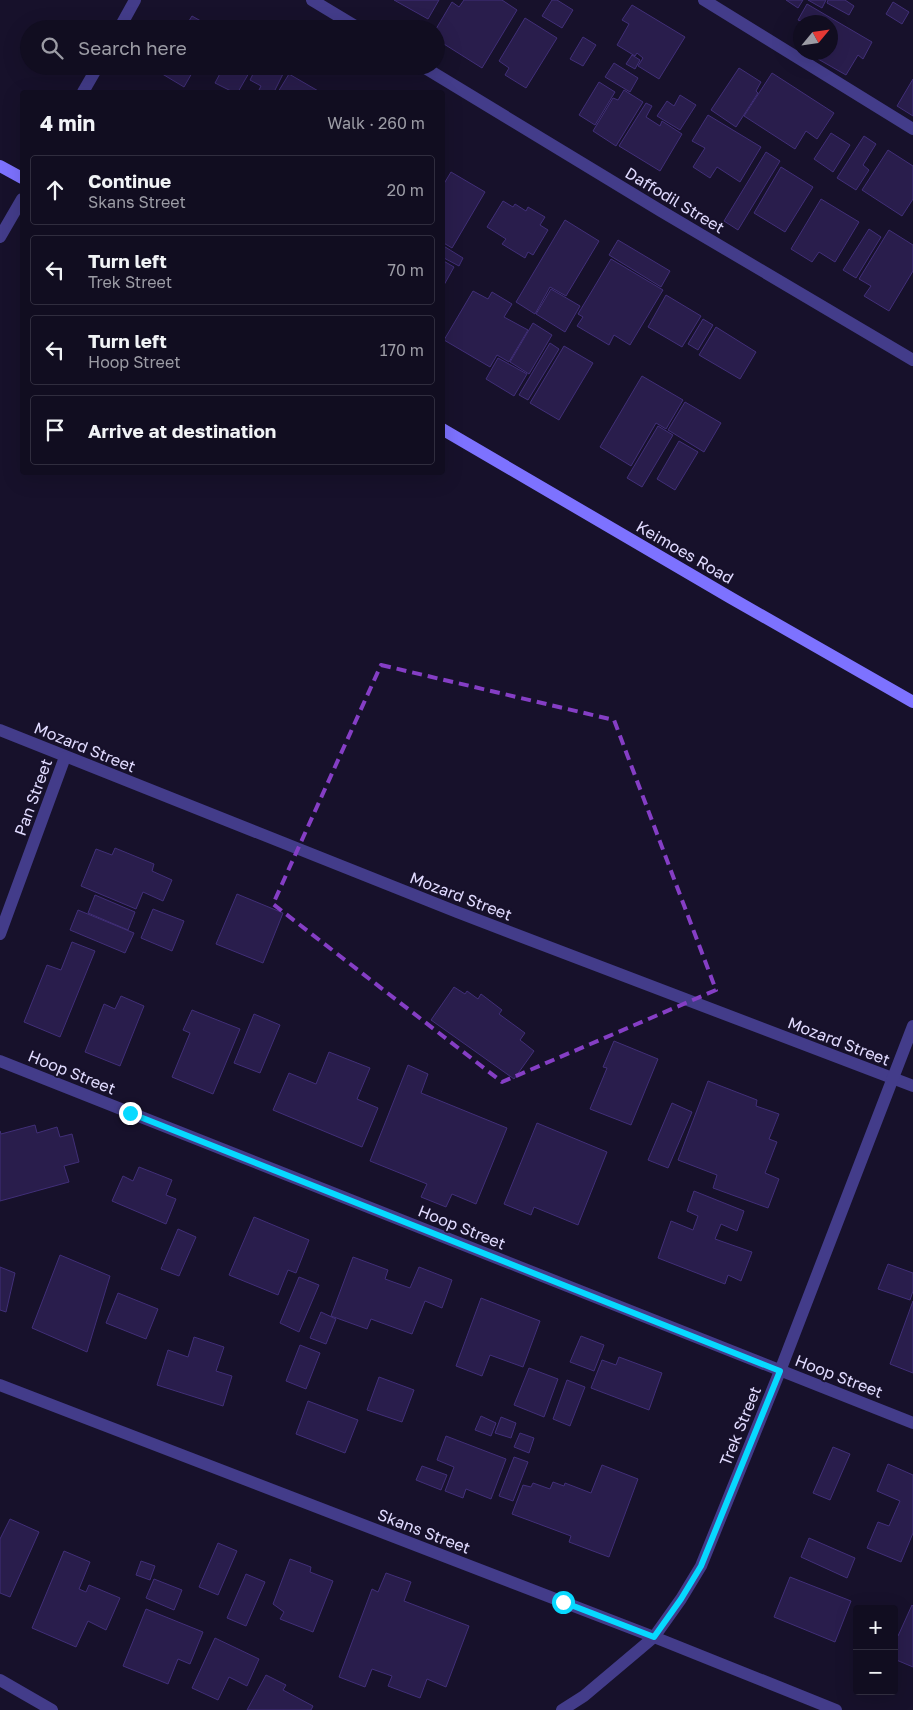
<!DOCTYPE html>
<html lang="en">
<head>
<meta charset="utf-8">
<style>
  :root { --surface:#110d20; --page:#1a1629; --text:#f1f3f6; --muted:#9c9ca5; --line:#302d3e }
  body { margin:0; font-family:"Golos Text",sans-serif; background:var(--page); color:var(--text) }
  .controls { position:absolute; right:15px; bottom:15px; display:grid; overflow:hidden; border-radius:5px; box-shadow:0 5px 20px #0002 }
  .controls button { width:45px; height:45px; display:grid; place-items:center; padding:0; border:0; border-bottom:1px solid var(--line); background:var(--surface); color:var(--text); font:25px sans-serif }
  .compass { position:absolute; left:793px; top:15px; width:45px; height:45px; border-radius:50%; background:var(--surface); box-shadow:0 5px 20px #0002; rotate:61deg }
  .stop { position:absolute; width:15px; height:15px; margin:-11px; border:4px solid #07d9ff; border-radius:50%; background:#fff }
  .stop.end { background:#07d9ff; border-color:#fff; box-shadow:0 1px 5px #0008 }
  .list { margin:0; padding:0; list-style:none }
  h2 { display:flex; justify-content:space-between; align-items:center; height:65px; margin:0; padding:0 20px; font-size:21px }
  h2 small { font-size:16px; font-weight:400; color:var(--muted) }
  .list li { display:grid; grid-template-columns:32px 1fr auto; gap:15px; align-items:center; box-sizing:border-box; height:70px; margin:0 10px 10px; padding:0 10px; border:1px solid var(--line); border-radius:5px }
  .list b { display:block; font-size:19px; white-space:nowrap }
  .list p { margin:0; font-size:16px; white-space:nowrap; color:var(--muted) }
  .list em { font-size:16px; font-style:normal; color:var(--muted) }
  .icon { flex:none; width:28px; height:28px; fill:none; stroke:currentColor; stroke-width:2; stroke-linecap:round; stroke-linejoin:round }
  .map { position:relative; flex:none; width:913px; height:1710px; overflow:hidden }
  .search { position:absolute; background:var(--surface); box-shadow:0 5px 20px #0002; left:20px; top:20px; width:425px; height:55px; display:flex; align-items:center; gap:12px; box-sizing:border-box; padding:0 18px; border-radius:28px; color:var(--muted); font-size:19px }
  .panel { position:absolute; background:var(--surface); box-shadow:0 5px 20px #0002; left:20px; top:90px; width:425px; height:385px; border-radius:5px }
  .map>svg:first-child { display:block }
</style>
</head>
<body>
<div class="map">
<svg width="913" height="1710" viewBox="0 0 913 1710">
  <rect width="100%" height="100%" fill="#17112b"/>
  <g fill="#291d4c" stroke="#412f78">
    <polygon points="394,0 439,0 428,19"/>
    <polygon points="464,0 502,0 517,10 482,68 436,39 436,29 452,2 459,7"/>
    <polygon points="552,0 557,0 573,10 562,28 542,16"/>
    <polygon points="786,0 803,0 798,8"/>
    <polygon points="808,0 826,0 822,8"/>
    <polygon points="828,0 845,0 854,6 849,15 827,3"/>
    <polygon points="893,2 909,12 902,24 886,14"/>
    <polygon points="807,4 872,42 863,59 858,55 846,75 818,59 821,55 817,52 830,52 830,22 803,22 798,20"/>
    <polygon points="632,5 685,37 659,79 638,66 643,58 637,53 635,56 617,45 629,24 622,20"/>
    <polygon points="192,16 215,29 184,29"/>
    <polygon points="525,18 557,38 526,88 505,75 509,68 499,61"/>
    <polygon points="583,37 596,45 583,66 570,59"/>
    <polygon points="632,55 640,60 635,69 626,64"/>
    <polygon points="614,63 638,78 630,92 605,77"/>
    <polygon points="163,66 196,66 184,87 159,72"/>
    <polygon points="224,66 253,66 238,92 233,92 215,83"/>
    <polygon points="257,66 268,66 283,74 274,92 258,92 261,86 250,80"/>
    <polygon points="739,68 761,82 756,91 758,93 736,127 711,110"/>
    <polygon points="772,73 834,113 817,139 806,131 795,149 744,116"/>
    <polygon points="289,74 320,92 278,92"/>
    <polygon points="913,79 913,116 897,106"/>
    <polygon points="599,82 615,92 595,125 579,115"/>
    <polygon points="624,90 643,102 616,146 593,131 613,98 618,100"/>
    <polygon points="680,95 696,105 680,130 657,116 667,101 674,106"/>
    <polygon points="646,103 652,106 646,117 660,126 662,121 682,134 660,171 619,146"/>
    <polygon points="708,115 761,147 740,182 717,167 710,178 693,167 705,148 692,141"/>
    <polygon points="831,133 850,145 833,172 814,159"/>
    <polygon points="864,136 876,144 863,165 869,170 856,190 837,178"/>
    <polygon points="888,150 913,166 913,199 902,216 862,190"/>
    <polygon points="766,152 780,161 738,230 724,221"/>
    <polygon points="781,167 813,187 785,232 754,213"/>
    <polygon points="451,172 485,192 452,248 442,242 442,187"/>
    <polygon points="821,199 859,222 835,262 819,252 812,262 791,249"/>
    <polygon points="503,201 513,207 515,204 526,211 528,207 545,217 540,225 548,230 533,255 528,252 525,258 502,244 506,239 487,227"/>
    <polygon points="565,220 599,241 566,296 550,287 535,314 516,302"/>
    <polygon points="869,229 881,237 856,278 843,270"/>
    <polygon points="889,230 913,245 913,271 889,311 864,296 871,286 859,279"/>
    <polygon points="618,240 670,271 661,287 609,255"/>
    <polygon points="442,245 463,258 459,266 442,257"/>
    <polygon points="611,259 663,290 630,345 614,335 609,345 577,326 583,317 578,314"/>
    <polygon points="442,260 454,267 444,285 442,284"/>
    <polygon points="551,289 580,306 565,332 536,314"/>
    <polygon points="473,291 488,299 492,292 512,304 504,317 528,330 509,362 497,355 490,367 444,340"/>
    <polygon points="666,295 701,316 682,347 648,327"/>
    <polygon points="703,319 713,325 698,350 688,344"/>
    <polygon points="533,323 552,335 529,374 510,362"/>
    <polygon points="716,327 756,352 740,379 699,355"/>
    <polygon points="550,343 559,349 528,400 519,395"/>
    <polygon points="564,346 593,363 559,420 530,403"/>
    <polygon points="498,358 527,374 514,396 486,379"/>
    <polygon points="642,376 683,400 666,429 656,423 631,466 600,447"/>
    <polygon points="685,402 721,423 704,452 668,430"/>
    <polygon points="658,426 673,435 642,487 627,478"/>
    <polygon points="679,441 698,452 675,490 657,479"/>
    <polygon points="115,848 154,864 152,871 172,880 163,901 143,892 136,909 81,886 96,849 112,855"/>
    <polygon points="237,894 283,913 263,963 216,944"/>
    <polygon points="95,895 135,912 128,930 88,913"/>
    <polygon points="153,909 184,921 172,951 141,938"/>
    <polygon points="78,910 134,933 125,953 70,930"/>
    <polygon points="72,942 95,951 60,1037 24,1022 47,965 61,970"/>
    <polygon points="454,987 465,994 467,991 478,999 481,994 502,1010 499,1014 525,1033 520,1040 534,1051 514,1079 431,1020"/>
    <polygon points="121,996 144,1006 120,1066 85,1052 104,1004 115,1009"/>
    <polygon points="192,1010 240,1029 213,1094 172,1077 190,1033 183,1030"/>
    <polygon points="254,1014 280,1025 260,1073 234,1063"/>
    <polygon points="614,1041 658,1059 631,1125 590,1109 607,1068 603,1067"/>
    <polygon points="329,1052 370,1068 357,1099 378,1108 362,1147 273,1110 289,1073 316,1084"/>
    <polygon points="408,1065 428,1074 421,1093 507,1128 476,1204 452,1194 446,1207 421,1197 427,1184 370,1161"/>
    <polygon points="708,1081 757,1100 756,1106 779,1114 769,1139 777,1142 765,1173 779,1179 768,1208 713,1188 717,1175 678,1160"/>
    <polygon points="672,1103 692,1112 668,1168 648,1160"/>
    <polygon points="537,1123 607,1152 578,1225 534,1207 531,1215 504,1204"/>
    <polygon points="35,1125 37,1133 57,1127 60,1137 72,1134 79,1162 64,1166 69,1182 0,1201 0,1131 1,1134"/>
    <polygon points="139,1167 172,1180 166,1195 176,1199 166,1224 112,1201 123,1176 133,1181"/>
    <polygon points="694,1191 744,1211 737,1231 721,1224 715,1239 752,1252 741,1281 728,1275 725,1284 658,1258 671,1221 693,1230 698,1216 687,1211"/>
    <polygon points="254,1217 309,1240 296,1273 288,1270 278,1295 229,1275"/>
    <polygon points="178,1229 196,1237 179,1276 161,1269"/>
    <polygon points="60,1255 110,1276 87,1352 32,1328"/>
    <polygon points="353,1257 388,1270 385,1279 410,1288 419,1267 452,1280 442,1308 425,1301 412,1334 371,1319 367,1329 331,1316"/>
    <polygon points="888,1264 913,1273 913,1291 910,1300 878,1289"/>
    <polygon points="0,1267 15,1273 6,1312 0,1310"/>
    <polygon points="299,1277 319,1285 299,1332 280,1323"/>
    <polygon points="118,1293 158,1309 146,1339 106,1323"/>
    <polygon points="481,1298 540,1321 523,1367 490,1355 482,1376 456,1366"/>
    <polygon points="913,1301 913,1373 890,1364"/>
    <polygon points="321,1312 336,1319 326,1344 310,1338"/>
    <polygon points="581,1336 604,1345 594,1371 570,1362"/>
    <polygon points="194,1337 224,1347 216,1371 232,1376 223,1406 157,1385 168,1350 188,1357"/>
    <polygon points="300,1345 320,1353 306,1389 286,1381"/>
    <polygon points="619,1357 662,1373 649,1410 591,1388 602,1360 616,1365"/>
    <polygon points="529,1368 558,1379 544,1417 514,1405"/>
    <polygon points="379,1377 414,1390 402,1422 367,1410"/>
    <polygon points="567,1380 585,1387 570,1426 553,1419"/>
    <polygon points="308,1401 358,1420 345,1453 296,1434"/>
    <polygon points="481,1416 496,1423 491,1436 475,1430"/>
    <polygon points="501,1417 516,1423 511,1438 495,1433"/>
    <polygon points="520,1433 534,1438 529,1453 514,1447"/>
    <polygon points="446,1436 506,1459 491,1499 466,1489 463,1498 445,1491 454,1467 437,1460"/>
    <polygon points="833,1447 850,1454 830,1500 813,1493"/>
    <polygon points="514,1457 528,1462 513,1501 499,1496"/>
    <polygon points="888,1464 913,1475 913,1533 901,1562 867,1548 878,1522 889,1526 900,1501 877,1491"/>
    <polygon points="602,1465 638,1479 609,1557 569,1542 571,1536 512,1514 523,1485 531,1487 533,1483 550,1489 553,1482 564,1486 565,1483 591,1493"/>
    <polygon points="422,1466 447,1475 441,1490 416,1480"/>
    <polygon points="10,1519 39,1532 10,1597 0,1593 0,1539"/>
    <polygon points="809,1538 855,1558 847,1578 801,1557"/>
    <polygon points="218,1543 237,1551 218,1595 199,1587"/>
    <polygon points="64,1551 90,1562 79,1589 86,1592 89,1585 120,1598 106,1630 88,1621 76,1647 32,1628"/>
    <polygon points="290,1559 311,1567 310,1572 333,1581 313,1632 280,1619 284,1612 273,1604"/>
    <polygon points="141,1561 155,1566 150,1580 136,1575"/>
    <polygon points="386,1573 411,1582 404,1601 469,1626 446,1687 427,1679 420,1698 388,1686 392,1676 372,1669 365,1687 339,1677 372,1589 378,1592"/>
    <polygon points="246,1574 265,1582 246,1626 227,1618"/>
    <polygon points="790,1577 851,1601 835,1642 774,1617"/>
    <polygon points="154,1579 182,1590 174,1610 146,1598"/>
    <polygon points="912,1605 913,1606 913,1667 894,1659 894,1635 898,1636"/>
    <polygon points="146,1609 203,1632 190,1664 178,1659 168,1684 123,1666"/>
    <polygon points="215,1638 259,1659 247,1686 229,1677 218,1700 192,1688"/>
    <polygon points="266,1675 286,1685 283,1690 313,1706 311,1710 247,1710"/>
  </g>
  <g fill="none" stroke-linecap="round" stroke-linejoin="round">
    <g stroke="#433c8a" stroke-width="12">
      <polyline points="312,0 360,29"/>
      <polyline points="704,0 913,129"/>
      <polyline points="119,29 135,0"/>
      <polyline points="422,66 661,211 913,360"/>
      <polyline points="83,92 98,66"/>
      <polyline points="0,237 22,199"/>
      <polyline points="0,730 457,912 913,1086"/>
      <polyline points="0,934 65,757"/>
      <polyline points="0,1061 913,1423"/>
      <polyline points="0,1385 654,1637 836,1710"/>
      <polyline points="0,1680 52,1710"/>
      <polyline points="562,1710 584,1696 654,1637 681,1599 701,1566 780,1371 913,1026"/>
    </g>
    <g stroke="#7d72ff" stroke-width="12">
      <polyline points="0,166 22,178"/>
      <polyline points="442,429 731,598 913,702"/>
    </g>
  </g>
  <g fill="none" stroke-linecap="round" stroke-linejoin="round">
    <polyline stroke="#07d9ff" stroke-width="6" points="130,1113 780,1371 701,1566 681,1599 654,1637 563,1602"/>
  </g>
  <path fill="none" stroke="#853ec5" stroke-width="4" stroke-dasharray="10 6" stroke-linejoin="round" d="M381,665L614,720L716,990L502,1082L273,904Z"/>
  <g text-anchor="middle" stroke-width="4" stroke-linejoin="round" paint-order="stroke">
    <g font-size="16" fill="#e1dbff" stroke="#17112b">
      <text transform="translate(675 200) rotate(31)" y="6">Daffodil Street</text>
      <text transform="translate(685 552) rotate(30)" y="6">Keimoes Road</text>
      <text transform="translate(85 747) rotate(22)" y="6">Mozard Street</text>
      <text transform="translate(33 797) rotate(-70)" y="6">Pan Street</text>
      <text transform="translate(461 896) rotate(21)" y="6">Mozard Street</text>
      <text transform="translate(839 1041) rotate(21)" y="6">Mozard Street</text>
      <text transform="translate(72 1072) rotate(22)" y="6">Hoop Street</text>
      <text transform="translate(462 1227) rotate(22)" y="6">Hoop Street</text>
      <text transform="translate(839 1376) rotate(21)" y="6">Hoop Street</text>
      <text transform="translate(740 1426) rotate(-68)" y="6">Trek Street</text>
      <text transform="translate(424 1531) rotate(21)" y="6">Skans Street</text>
    </g>
  </g>
</svg>
<div class="controls">
<button>+</button>
<button>−</button>
</div>
<svg class="compass" viewBox="-18 -18 36 36"><path d="M0-13l5 13h-10z" fill="#e53935"/><path d="M0 13l5-13h-10z" fill="#9c9ca5"/></svg>
<div class="stop" style="left:563px;top:1602px"></div>
<div class="stop end" style="left:130px;top:1113px"></div>
<div class="search"><svg class="icon" aria-label="search" viewBox="0 0 24 24"><circle cx="10" cy="10" r="6"/><path d="M15 15l6 6"/></svg>Search here</div>
<section class="panel">
<h2>4 min<small>Walk · 260 m</small></h2>
<ul class="list">
<li><svg class="icon" aria-label="ahead" viewBox="0 0 24 24"><path d="M12 20V5M6 11l6-6 6 6"/></svg><div><b>Continue</b><p>Skans Street</p></div><em>20 m</em></li>
<li><svg class="icon" aria-label="left" viewBox="0 0 24 24"><path d="M17 20v-9H6M10 6l-5 5 5 5"/></svg><div><b>Turn left</b><p>Trek Street</p></div><em>70 m</em></li>
<li><svg class="icon" aria-label="left" viewBox="0 0 24 24"><path d="M17 20v-9H6M10 6l-5 5 5 5"/></svg><div><b>Turn left</b><p>Hoop Street</p></div><em>170 m</em></li>
<li><svg class="icon" aria-label="arrive" viewBox="0 0 24 24"><path d="M6 21V4h12l-3 4 3 4H6"/></svg><div><b>Arrive at destination</b></div></li>
</ul>
</section>
</div>
</body>
</html>
